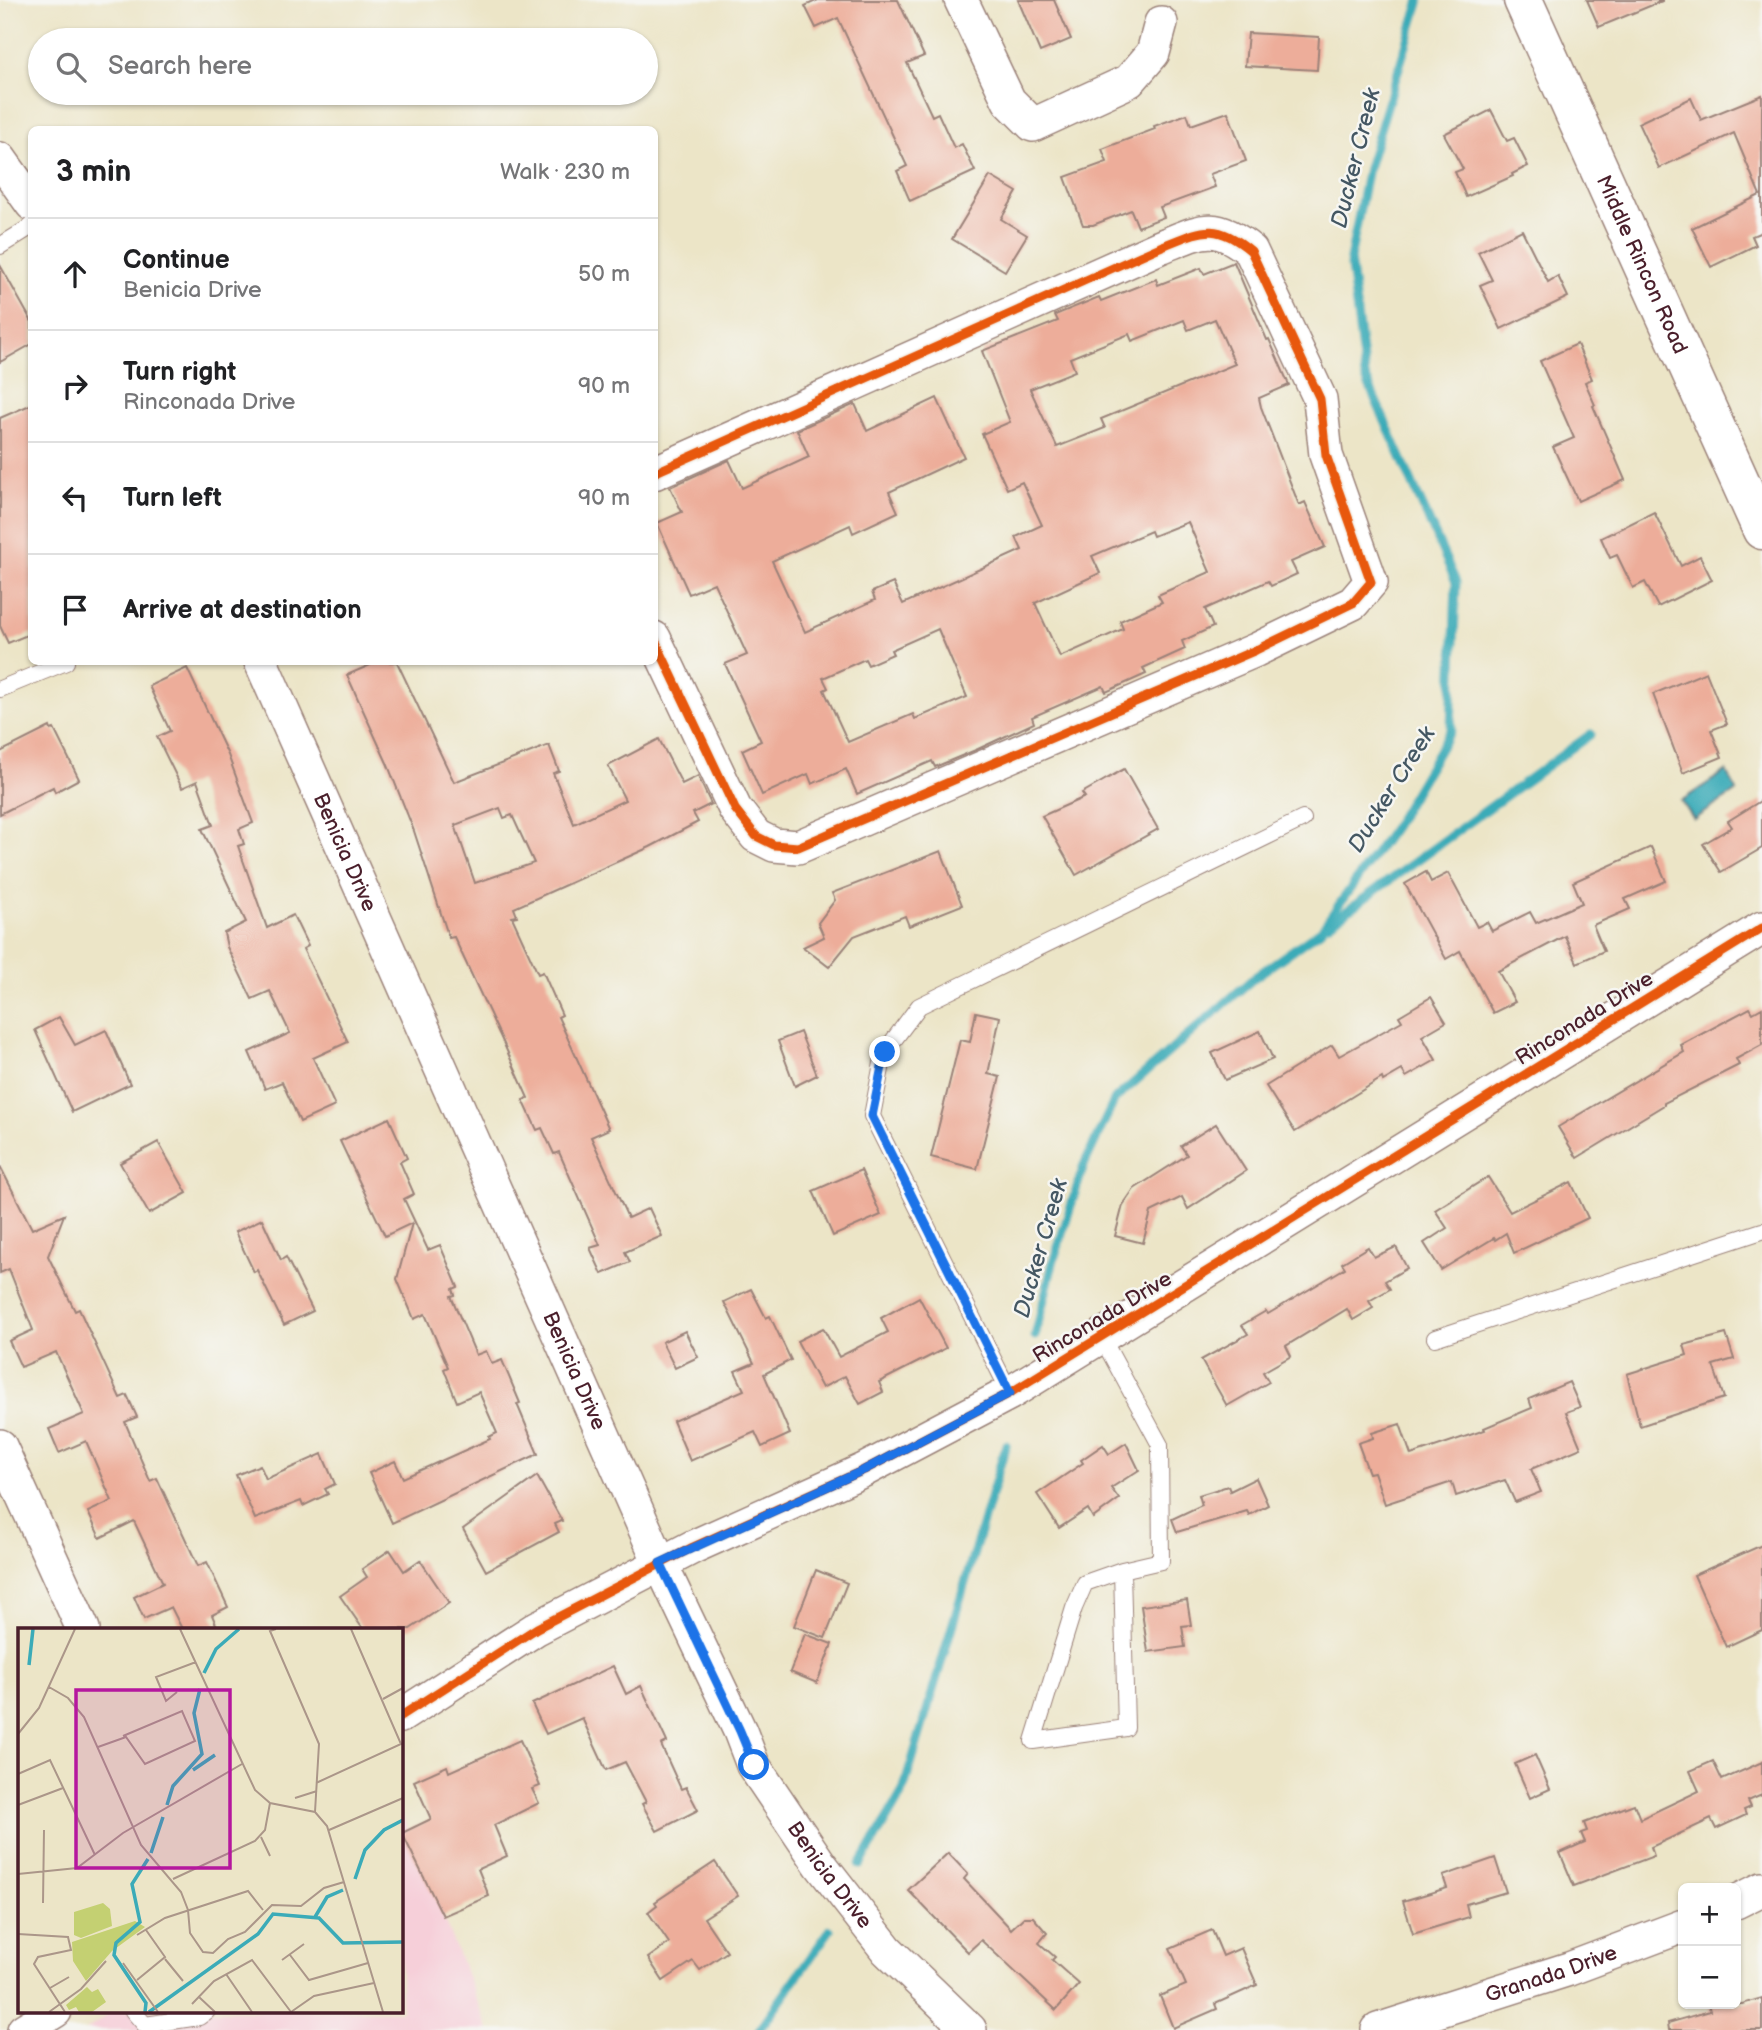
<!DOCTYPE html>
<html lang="en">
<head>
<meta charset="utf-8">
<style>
  :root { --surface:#fff; --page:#f2f2f2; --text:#202124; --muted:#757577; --line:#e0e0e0 }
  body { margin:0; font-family:"Balsamiq Sans",sans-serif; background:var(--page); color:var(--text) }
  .controls { position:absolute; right:21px; bottom:21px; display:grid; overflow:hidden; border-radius:10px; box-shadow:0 2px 5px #0004 }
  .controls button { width:63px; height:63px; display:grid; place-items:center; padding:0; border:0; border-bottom:2px solid var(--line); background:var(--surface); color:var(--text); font:35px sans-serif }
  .stop { position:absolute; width:21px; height:21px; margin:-16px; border:5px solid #1a73e8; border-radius:50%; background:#fff }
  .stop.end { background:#1a73e8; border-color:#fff; box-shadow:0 2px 7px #0008 }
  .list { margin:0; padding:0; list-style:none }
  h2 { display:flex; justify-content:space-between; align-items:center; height:91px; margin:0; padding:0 28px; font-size:30px }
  h2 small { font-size:23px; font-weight:400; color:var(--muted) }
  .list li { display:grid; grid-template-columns:46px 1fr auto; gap:21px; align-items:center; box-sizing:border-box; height:112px; padding:0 28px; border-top:2px solid var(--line) }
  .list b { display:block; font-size:26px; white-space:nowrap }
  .list p { margin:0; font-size:23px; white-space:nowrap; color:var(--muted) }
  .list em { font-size:23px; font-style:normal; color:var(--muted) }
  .icon { flex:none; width:38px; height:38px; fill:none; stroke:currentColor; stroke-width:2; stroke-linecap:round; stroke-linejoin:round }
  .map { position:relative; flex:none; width:1762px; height:2030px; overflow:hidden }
  .search { position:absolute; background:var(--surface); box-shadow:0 2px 5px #0004; left:28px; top:28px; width:630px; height:77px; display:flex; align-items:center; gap:18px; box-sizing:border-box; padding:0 24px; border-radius:38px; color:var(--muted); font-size:26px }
  .panel { position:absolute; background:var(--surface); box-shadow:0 2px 5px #0004; left:28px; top:126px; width:630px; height:539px; border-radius:10px }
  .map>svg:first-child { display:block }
</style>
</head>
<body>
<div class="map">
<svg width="1762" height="2030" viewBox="0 0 1762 2030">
  <rect width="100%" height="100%" fill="#f6f6f2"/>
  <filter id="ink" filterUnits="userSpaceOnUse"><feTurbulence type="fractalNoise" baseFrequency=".0143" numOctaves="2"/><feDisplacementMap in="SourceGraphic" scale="14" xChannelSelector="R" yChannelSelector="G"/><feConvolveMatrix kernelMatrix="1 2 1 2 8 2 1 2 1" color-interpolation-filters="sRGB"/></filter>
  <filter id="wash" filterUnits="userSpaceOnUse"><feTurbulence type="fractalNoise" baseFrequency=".00686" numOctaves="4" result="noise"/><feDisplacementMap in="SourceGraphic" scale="28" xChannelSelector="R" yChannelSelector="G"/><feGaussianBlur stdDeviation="1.57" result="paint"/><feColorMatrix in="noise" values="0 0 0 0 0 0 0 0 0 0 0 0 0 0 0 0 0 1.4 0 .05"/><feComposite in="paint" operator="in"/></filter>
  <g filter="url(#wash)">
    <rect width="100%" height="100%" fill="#ece5c7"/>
    <polygon fill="#f6cfd9" points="401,1813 489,2030 86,2030 113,2011 401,2011"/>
    <polygon fill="#3babb8" stroke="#426572" stroke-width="2" points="1726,771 1737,791 1694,819 1681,801"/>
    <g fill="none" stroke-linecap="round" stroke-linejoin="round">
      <g stroke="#3babb8" stroke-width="9">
        <polyline points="1329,924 1591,734"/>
        <polyline points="1035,1336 1054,1259 1084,1165 1115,1099 1255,977 1321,930 1394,827 1451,730 1456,582 1365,376 1350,259 1368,168 1420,0"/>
        <polyline points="860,1865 903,1791 1006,1445"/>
        <polyline points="759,2030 830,1930"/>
      </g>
    </g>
    <g id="blocks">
      <g fill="#edad9a" fill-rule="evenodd">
        <polygon points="818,0 898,0 924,56 907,63 932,116 938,113 954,148 962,144 975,171 910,201 897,171 907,166 838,18 816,28 805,6"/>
        <polygon points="1018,0 1054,0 1071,39 1040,52"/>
        <polygon points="1587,0 1662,0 1662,1 1599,27"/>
        <polygon points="1248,33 1319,37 1317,70 1245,66"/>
        <polygon points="1762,95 1762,232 1752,236 1756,245 1711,267 1692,228 1760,195 1734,133 1659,168 1638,123 1691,98 1701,120"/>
        <polygon points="1491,110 1507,141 1514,138 1528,166 1512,174 1513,176 1466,197 1455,172 1463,169 1444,134"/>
        <polygon points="1228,112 1246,161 1210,174 1215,187 1160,207 1164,217 1138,227 1131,210 1093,225 1083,225 1065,177 1107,162 1102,149 1155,129 1154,126 1187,114 1191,125"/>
        <polygon points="990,176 1017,192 1001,219 1027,235 1005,271 952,239"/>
        <polygon points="1522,230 1548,282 1558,276 1568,297 1501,329 1480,285 1492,280 1478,252"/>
        <path d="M1234,262L1267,340L1269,339L1289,385L1259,398L1261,407L1299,505L1305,502L1325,547L1291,562L1297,574L1271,586L1268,581L1205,609L1213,627L1182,641L1185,649L1143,668L1146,674L1106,692L1103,686L1032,717L1034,723L978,749L935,767L932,761L857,794L846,769L812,784L808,774L762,795L742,750L761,741L725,664L747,655L714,583L689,594L657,523L682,512L670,487L729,460L742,488L809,457L797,430L855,404L867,431L937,398L964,457L889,492L898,512L853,533L850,525L772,561L805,632L875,600L872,592L893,583L903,604L1022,550L1016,537L1042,525L1022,482L1007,489L982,434L1010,422L982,351L1058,321L1055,315L1099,297L1101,301L1156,279L1158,285L1201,268L1204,274ZM1215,319L1235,364L1101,419L1105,428L1057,447L1030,389L1075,371L1070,358L1129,334L1132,341L1184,320L1188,330ZM1188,522L1210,572L1158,595L1162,602L1120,621L1123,629L1060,657L1035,603L1100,573L1092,556L1151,531L1153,536ZM938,629L967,697L915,719L913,714L848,742L824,690L828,688L823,678L865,659L868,665L893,654L891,650Z"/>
        <polygon points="0,265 32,322 32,344 0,362"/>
        <polygon points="1577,344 1592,379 1585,382 1595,405 1593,406 1625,480 1578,501 1553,447 1574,438 1540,361"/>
        <polygon points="32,404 32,633 8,643 0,626 0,418"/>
        <polygon points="1654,512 1681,566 1700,556 1712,580 1658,607 1645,582 1633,588 1617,555 1610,558 1601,538"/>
        <path d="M377,662H397L454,782L549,745L559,771L553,773L574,824L625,800L608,766L659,739L682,784L698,776L711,804L693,813L698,822L650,847L514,908L517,916L512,917L538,974L543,972L562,1015L558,1017L609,1129L591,1137L628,1218L649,1208L662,1236L625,1252L630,1262L602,1274L590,1248L600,1245L559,1152L554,1154L542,1128L537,1130L523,1100L528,1098L503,1042L454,937L449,938L414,831L387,763L347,675ZM500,808L504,818L512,815L534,863L475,883L455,825Z"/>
        <polygon points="187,668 228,755 253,823 239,829 244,844 238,846 267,928 293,915 308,946 303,949 348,1042 313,1058 335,1106 300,1122 282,1082 265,1089 249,1052 290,1033 270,991 252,999 227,947 224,933 246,922 202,829 213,825 197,781 182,788 157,737 170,731 149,686"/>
        <polygon points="1706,672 1727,724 1711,730 1722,757 1683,773 1653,694"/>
        <polygon points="50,727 51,730 54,729 79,779 55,792 53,787 0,814 0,752"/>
        <polygon points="1124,769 1158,829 1076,875 1042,816 1085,797 1082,793"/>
        <polygon points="1762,800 1762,848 1721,872 1703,844 1732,827 1728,821"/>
        <polygon points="1651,847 1666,881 1625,899 1630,909 1593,925 1604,951 1577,963 1565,936 1498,971 1515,1002 1493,1013 1460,951 1446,959 1405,884 1426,872 1431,882 1448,873 1477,927 1487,922 1492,931 1530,912 1536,923 1582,903 1573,882"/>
        <polygon points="941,851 962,905 909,926 905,916 854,936 829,967 803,947 824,937 818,923 835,900 832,893"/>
        <polygon points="1431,997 1446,1022 1422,1036 1436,1060 1406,1077 1402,1070 1383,1081 1382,1078 1295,1132 1266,1086 1332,1045 1339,1056 1402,1021 1399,1016"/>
        <polygon points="1750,1008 1753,1013 1762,1008 1762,1045 1736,1059 1739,1065 1664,1103 1664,1105 1577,1158 1558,1127 1684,1052 1681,1045"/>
        <polygon points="976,1012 1000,1017 988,1074 1000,1077 977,1169 931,1157 960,1040 970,1042"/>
        <polygon points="59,1017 75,1045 106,1030 130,1084 72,1112 35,1030"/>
        <polygon points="1260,1031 1273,1059 1225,1080 1212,1053"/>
        <polygon points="800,1032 817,1075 795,1086 778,1041"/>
        <polygon points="389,1118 407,1158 400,1162 414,1194 404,1199 428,1250 440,1245 458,1287 453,1289 455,1295 451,1296 476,1355 486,1351 492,1364 502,1360 520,1403 517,1404 538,1454 392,1523 369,1473 395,1461 403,1478 490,1439 489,1437 497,1433 479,1392 457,1402 444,1369 448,1367 425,1314 414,1319 397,1279 412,1223 385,1236 340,1141"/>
        <polygon points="1216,1124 1246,1171 1188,1209 1182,1197 1151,1212 1143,1243 1115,1236 1123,1205 1134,1189 1187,1155 1181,1146"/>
        <polygon points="158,1142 187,1193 149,1214 120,1163"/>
        <polygon points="0,1166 32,1229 64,1215 48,1256 75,1311 79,1309 120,1398 127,1395 137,1417 125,1422 150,1481 157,1478 198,1566 207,1562 228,1607 212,1615 218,1629 182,1629 171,1607 144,1619 134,1597 163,1583 134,1521 100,1538 88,1512 112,1501 86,1441 59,1453 49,1429 84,1414 56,1352 21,1367 9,1341 33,1330 9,1269 0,1273"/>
        <polygon points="861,1170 881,1215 833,1236 813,1191"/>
        <polygon points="1488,1177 1510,1212 1571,1182 1588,1218 1514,1253 1506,1233 1495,1240 1494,1238 1441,1270 1424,1243 1447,1228 1435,1210"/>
        <polygon points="262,1219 281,1260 286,1257 313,1311 284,1325 257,1270 254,1272 235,1232"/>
        <polygon points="1368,1247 1374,1257 1396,1247 1407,1268 1385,1281 1390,1289 1369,1301 1373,1308 1353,1320 1347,1309 1286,1346 1291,1356 1263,1372 1269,1382 1227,1406 1201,1360 1248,1334 1242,1325 1266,1311 1268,1314 1345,1268 1342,1263"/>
        <polygon points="751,1289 766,1318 770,1316 791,1360 764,1374 790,1434 762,1447 755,1432 690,1461 673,1421 744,1390 735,1371 754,1363 724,1302"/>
        <polygon points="919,1297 946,1348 879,1382 883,1392 860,1404 845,1376 822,1388 797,1341 823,1328 839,1357 888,1332 881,1318"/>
        <polygon points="685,1331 698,1357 675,1368 662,1342"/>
        <polygon points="1726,1334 1734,1359 1713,1365 1724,1398 1640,1426 1627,1374 1687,1355 1684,1345"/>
        <polygon points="1569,1382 1580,1407 1566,1412 1581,1448 1531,1469 1541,1492 1515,1502 1505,1480 1456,1496 1452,1482 1385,1504 1374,1472 1369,1473 1358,1443 1373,1438 1372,1433 1400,1424 1411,1455 1485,1430 1484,1428 1532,1408 1529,1399"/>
        <polygon points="1126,1443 1139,1470 1111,1488 1119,1499 1093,1518 1088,1509 1059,1528 1037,1494 1083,1463 1081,1460 1103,1445 1109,1454"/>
        <polygon points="322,1454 335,1484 325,1489 328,1494 303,1506 301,1501 255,1519 236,1475 260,1465 266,1479"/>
        <polygon points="537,1476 562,1521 555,1524 559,1532 486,1571 463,1529"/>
        <polygon points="1256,1478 1268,1505 1249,1515 1247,1511 1177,1532 1172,1519 1202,1505 1199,1495 1228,1486 1230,1491"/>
        <polygon points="1762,1545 1762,1630 1726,1647 1694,1575"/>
        <polygon points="390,1550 404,1571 420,1560 449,1603 410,1629 363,1629 340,1596 367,1577 362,1569"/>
        <polygon points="816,1570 847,1583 825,1638 794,1626"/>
        <polygon points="1187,1600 1191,1625 1182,1626 1185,1647 1148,1652 1141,1606"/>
        <polygon points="805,1634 832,1644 817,1683 790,1672"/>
        <polygon points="613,1666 626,1694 641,1686 667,1742 661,1745 681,1789 686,1787 698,1810 657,1831 642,1804 646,1802 625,1762 606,1770 582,1718 546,1734 532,1704"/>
        <polygon points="520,1740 540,1786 532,1789 539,1803 494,1825 507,1856 478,1869 489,1896 443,1916 402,1833 431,1819 414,1781 447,1766 449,1772"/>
        <polygon points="1535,1755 1550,1789 1530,1798 1515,1764"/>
        <polygon points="1713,1761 1722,1780 1762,1762 1762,1795 1748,1801 1751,1807 1744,1810 1746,1815 1716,1829 1711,1819 1651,1847 1654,1856 1574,1886 1560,1853 1585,1842 1581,1833 1587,1831 1584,1823 1634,1804 1640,1819 1699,1791 1690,1771"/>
        <polygon points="948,1853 968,1874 964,1879 1011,1929 1024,1917 1033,1917 1047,1933 1039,1943 1055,1957 1052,1960 1079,1984 1056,2010 981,1940 968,1952 908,1890"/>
        <polygon points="1495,1858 1506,1892 1466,1904 1469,1917 1413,1934 1403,1901 1447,1888 1443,1876"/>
        <polygon points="715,1862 738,1896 704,1918 727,1952 700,1970 693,1961 663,1981 648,1958 669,1943 648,1912 657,1905 655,1902"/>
        <polygon points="1212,1930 1223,1956 1241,1948 1257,1985 1215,2004 1217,2009 1173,2028 1160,1996 1186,1985 1170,1948"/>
        <polygon points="1762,1998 1762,2030 1669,2030 1668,2023 1710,2011 1708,2004 1742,2004"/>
      </g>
    </g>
  </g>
  <g filter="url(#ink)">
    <use href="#blocks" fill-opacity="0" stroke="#9b8279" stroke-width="2"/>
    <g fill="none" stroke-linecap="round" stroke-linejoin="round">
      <defs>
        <g id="service">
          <polyline points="0,246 32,226"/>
          <polyline points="0,689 66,662"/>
          <polyline points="1102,1338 1160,1445 1161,1561 1122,1570 1126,1728 1033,1741 1074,1608 1085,1583 1122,1570"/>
          <polyline points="1435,1338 1762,1231"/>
          <polyline points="1010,1393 872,1116 884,1053 919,1006 1303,819"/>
          <polyline points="133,2011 145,2025 199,2017 207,2011"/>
        </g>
        <g id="minor">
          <polyline points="961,0 1009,101 1033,125 1129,81 1153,53 1161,23"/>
          <polyline points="0,159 32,204"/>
          <path d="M654,473L1160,247C1201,231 1214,220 1251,251L1320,399L1326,455L1371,582L1353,603L1256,650L798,847L774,845L756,836L735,809L654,638"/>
          <path id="s1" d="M261,662L660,1563L740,1731L753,1765L820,1864L887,1950L970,2030"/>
          <polyline points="0,1446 83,1629"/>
          <polyline points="401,1716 537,1628 693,1547 864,1470 1010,1393 1762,928"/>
          <polyline points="1736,1902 1762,1889"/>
          <polyline points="24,2030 55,2011"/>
          <path id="s2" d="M1378,2030L1569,1969L1683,1926"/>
        </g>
        <g id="tertiary">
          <path id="s3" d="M1523,0L1762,530"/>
        </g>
      </defs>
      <use href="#service" stroke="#9b8279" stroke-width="18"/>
      <use href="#minor" stroke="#9b8279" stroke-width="36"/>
      <use href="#tertiary" stroke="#9b8279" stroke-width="41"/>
      <use href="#service" stroke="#fff" stroke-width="16"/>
      <use href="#minor" stroke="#fff" stroke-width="33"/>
      <use href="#tertiary" stroke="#fff" stroke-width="38"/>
      <defs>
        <g id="cycleway">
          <path d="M654,473L1160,247C1201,231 1214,220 1251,251L1320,399L1326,455L1371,582L1353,603L1256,650L798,847L774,845L756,836L735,809L654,638"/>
          <polyline points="401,1716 537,1628 693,1547 864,1470 1010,1393 1762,928"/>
        </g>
      </defs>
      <use href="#cycleway" stroke="#f6f6f2" stroke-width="13"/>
      <use href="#cycleway" stroke="#e8590c" stroke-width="9"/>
    </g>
  </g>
  <g fill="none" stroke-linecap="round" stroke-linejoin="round" filter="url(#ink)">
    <polyline stroke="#1a73e8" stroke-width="9" points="754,1765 740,1731 660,1563 864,1470 1010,1393 872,1116 885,1052"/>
  </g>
  <g text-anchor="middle" stroke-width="5" stroke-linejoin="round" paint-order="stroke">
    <g font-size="21" fill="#4a1f2b" stroke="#f6f6f2">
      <text dy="7" stroke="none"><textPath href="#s3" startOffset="290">Middle Rincon Road</textPath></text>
      <text dy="7" stroke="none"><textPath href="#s1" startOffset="208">Benicia Drive</textPath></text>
      <text transform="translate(1584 1018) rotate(-32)" y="7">Rinconada Drive</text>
      <text transform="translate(1102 1317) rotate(-31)" y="7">Rinconada Drive</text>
      <text dy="7" stroke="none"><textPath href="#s1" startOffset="775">Benicia Drive</textPath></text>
      <text dy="7" stroke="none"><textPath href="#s1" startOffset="1342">Benicia Drive</textPath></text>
      <text dy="7" stroke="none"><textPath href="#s2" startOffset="182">Granada Drive</textPath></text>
    </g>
    <g font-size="23" font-style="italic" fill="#445763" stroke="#f6f6f2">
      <text transform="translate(1355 158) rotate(-76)" y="8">Ducker Creek</text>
      <text transform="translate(1391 789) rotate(-58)" y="8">Ducker Creek</text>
      <text transform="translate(1040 1248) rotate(-74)" y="8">Ducker Creek</text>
    </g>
  </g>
  <g transform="translate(18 1628)">
    <rect width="385" height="385" fill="#ece5c7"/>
    <path d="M85,275L92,281L94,298L63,310L56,307V284ZM117,293L127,299L94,323L68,353L55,333L54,314ZM69,359L74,364L80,361L88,374L74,384H61L58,379L51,382L48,377Z" fill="#c4d072"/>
    <path fill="none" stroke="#3babb8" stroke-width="3.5" d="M11,37L15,1M186,45L198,21L221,1M175,142L197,127M149,177L155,158L184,126L176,85L182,61M133,225L145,189M337,251L347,222L366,202L385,192M297,289L309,269L325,262M127,384L128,375L96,327L98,315L122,294L114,256L130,231M131,384L240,306L255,286L301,290L325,315L385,314"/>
    <path fill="none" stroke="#ab9689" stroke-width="2" d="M162,1L237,162L252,175L297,184L309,198L365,384M258,1L252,3L301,116L297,184M31,59L50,70L66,89L123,217L163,264L170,282L172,305L185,324L195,325L210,311L227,304L254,277L283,278L306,260L326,254M159,64L148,73L138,49L178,34M365,71L385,60M0,106L21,80L57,1M80,119L108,109L127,136L177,113L164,83L105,108M0,146L32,132L77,227M298,155L383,116L333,1M277,170L299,163M0,177L45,160M311,202L385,170M243,209L252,228M0,246L59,240L105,205L224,136M155,251L237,213L247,202L252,175M25,275L26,202M0,306L50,309L53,322L20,329L16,336L47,384M119,307L147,290L230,263L245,282M272,327L291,352L350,335M147,331L165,353M264,332L286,316M105,335L140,384M208,346L234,384M119,352L147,329L128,302M32,360L51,349M181,369L197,384M174,376L196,353L234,332L273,384L296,368L356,355M31,384L63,361L88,333"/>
    <path fill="#b5179e" fill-opacity="0.15" stroke="#b5179e" stroke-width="3.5" d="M58,62H212V240H58Z"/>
    <rect width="385" height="385" fill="none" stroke="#4a1f2b" stroke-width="3.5"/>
  </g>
</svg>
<div class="controls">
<button>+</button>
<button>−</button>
</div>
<div class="stop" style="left:754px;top:1765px"></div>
<div class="stop end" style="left:885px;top:1052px"></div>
<div class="search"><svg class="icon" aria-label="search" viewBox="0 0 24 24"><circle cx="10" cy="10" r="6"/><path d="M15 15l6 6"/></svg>Search here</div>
<section class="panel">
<h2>3 min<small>Walk · 230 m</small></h2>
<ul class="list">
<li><svg class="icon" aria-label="ahead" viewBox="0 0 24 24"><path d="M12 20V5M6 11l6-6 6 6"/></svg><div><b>Continue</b><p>Benicia Drive</p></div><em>50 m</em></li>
<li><svg class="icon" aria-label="right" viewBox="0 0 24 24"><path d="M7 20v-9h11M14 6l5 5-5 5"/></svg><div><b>Turn right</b><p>Rinconada Drive</p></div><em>90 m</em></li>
<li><svg class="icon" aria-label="left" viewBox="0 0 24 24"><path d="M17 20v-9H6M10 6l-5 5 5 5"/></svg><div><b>Turn left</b></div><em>90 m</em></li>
<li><svg class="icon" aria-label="arrive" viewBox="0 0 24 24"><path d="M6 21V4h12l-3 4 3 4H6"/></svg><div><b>Arrive at destination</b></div></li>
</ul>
</section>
</div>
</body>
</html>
